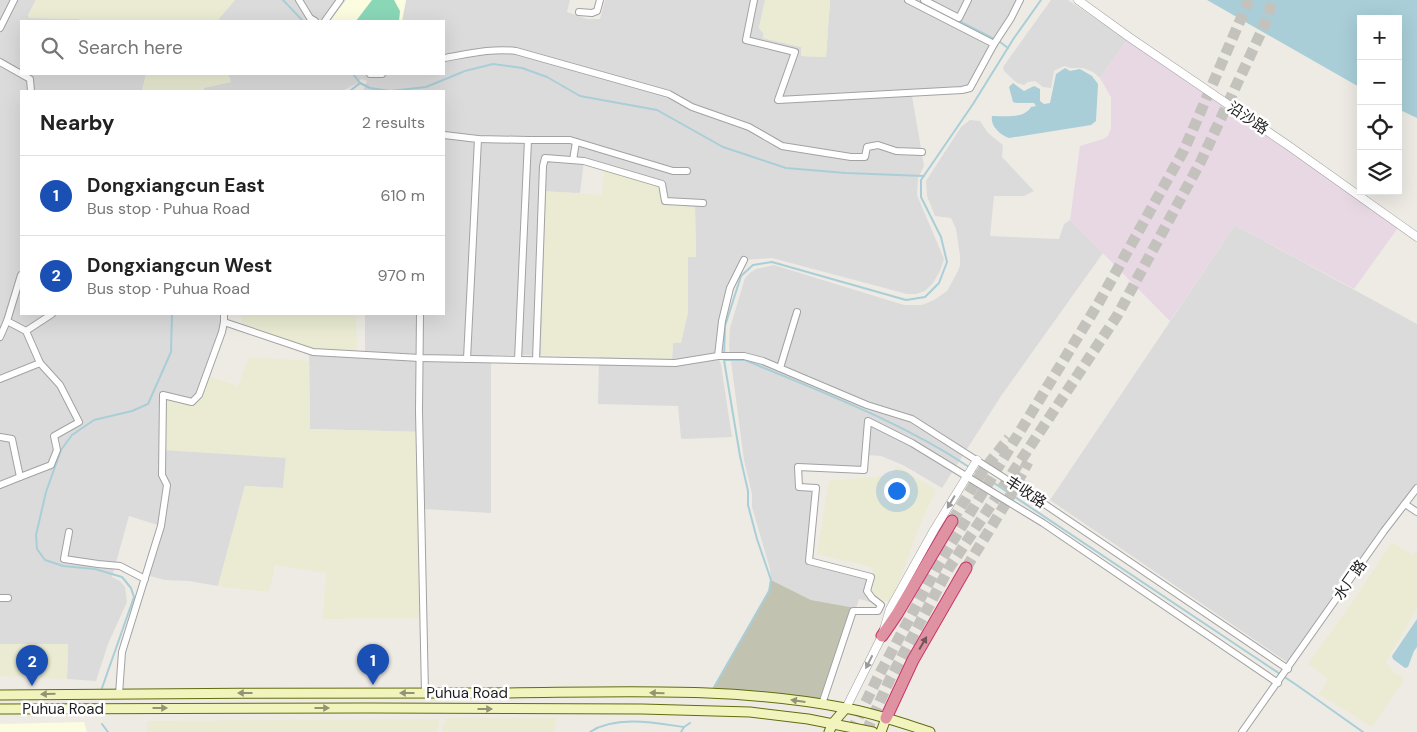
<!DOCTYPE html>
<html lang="en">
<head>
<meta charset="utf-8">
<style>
  :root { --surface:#fff; --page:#f2f2f2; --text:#222; --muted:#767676; --line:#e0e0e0; --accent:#b45309 }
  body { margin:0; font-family:"DM Sans","Noto Sans SC",sans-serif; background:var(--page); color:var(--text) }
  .controls { position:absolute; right:15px; top:15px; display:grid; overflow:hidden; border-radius:0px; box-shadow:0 5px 20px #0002 }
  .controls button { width:45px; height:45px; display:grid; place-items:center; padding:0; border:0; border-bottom:1px solid var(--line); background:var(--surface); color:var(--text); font:25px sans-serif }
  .you { position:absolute; left:896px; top:490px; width:18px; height:18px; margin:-12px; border:4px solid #fff; border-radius:50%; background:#1a73e8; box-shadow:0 0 0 8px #1a73e833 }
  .badge { display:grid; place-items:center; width:32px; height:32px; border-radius:50%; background:var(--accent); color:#fff; font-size:16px; font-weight:700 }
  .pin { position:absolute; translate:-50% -41px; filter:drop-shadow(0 1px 2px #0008) }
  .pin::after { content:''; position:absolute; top:26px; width:18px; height:15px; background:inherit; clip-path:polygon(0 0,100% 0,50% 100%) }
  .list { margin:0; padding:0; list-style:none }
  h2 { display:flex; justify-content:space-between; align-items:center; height:65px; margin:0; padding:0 20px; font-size:21px }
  h2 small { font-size:16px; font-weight:400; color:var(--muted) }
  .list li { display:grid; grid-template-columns:32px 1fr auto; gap:15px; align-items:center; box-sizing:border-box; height:80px; padding:0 20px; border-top:1px solid var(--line) }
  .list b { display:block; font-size:19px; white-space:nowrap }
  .list p { margin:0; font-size:16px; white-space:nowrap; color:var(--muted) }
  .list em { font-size:16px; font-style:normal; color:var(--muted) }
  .icon { flex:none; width:28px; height:28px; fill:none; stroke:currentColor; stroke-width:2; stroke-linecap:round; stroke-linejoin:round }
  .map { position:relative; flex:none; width:1417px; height:732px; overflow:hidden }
  .search { position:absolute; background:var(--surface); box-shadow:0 5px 20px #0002; left:20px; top:20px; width:425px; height:55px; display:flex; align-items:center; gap:12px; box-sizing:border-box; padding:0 18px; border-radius:0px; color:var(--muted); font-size:19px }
  .panel { position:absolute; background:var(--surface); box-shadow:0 5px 20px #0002; left:20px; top:90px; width:425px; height:225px; border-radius:0px }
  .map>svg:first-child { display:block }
</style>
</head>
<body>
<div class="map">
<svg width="1417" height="732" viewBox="0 0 1417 732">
  <rect width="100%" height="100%" fill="#eeebe5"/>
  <g fill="#dcdbdb">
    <polygon points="0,0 36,0 28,15 29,18 79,19 79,21 21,21 21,74 146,74 142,91 21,91 21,314 224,314 199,395 286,458 283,488 245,486 218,586 189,581 165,580 146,575 161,526 129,516 112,577 120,581 125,587 127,602 108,644 96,681 67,679 68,644 0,644"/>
    <polygon points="235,0 346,0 330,21 217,21"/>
    <polygon points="406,0 570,0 567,12 587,19 600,19 605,0 765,0 759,28 763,33 763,38 801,47 801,56 826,57 830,1 825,0 1020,0 968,90 962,92 912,96 924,166 918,178 917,195 944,259 940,271 933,283 925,291 916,294 907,294 772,258 744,260 730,288 718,356 721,365 732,437 683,439 681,438 678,406 598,404 599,357 672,359 673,343 688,313 688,257 696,257 695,207 687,207 687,202 665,201 662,184 584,161 580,193 546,192 541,355 492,355 491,359 491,513 424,509 423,432 310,429 309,350 365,355 365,314 444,314 444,91 363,91 367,81 361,79 356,84 342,91 204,91 203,88 231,82 228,74 444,74 444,21 402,21"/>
    <polygon points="1051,0 1068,0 1127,40 1100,78 1093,72 1083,68 1070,68 1064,66 1054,71 1051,88 1043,87 1035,81 1028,82 1024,85 1017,83 1004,71 1003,67"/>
    <polygon points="970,120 980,121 988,133 1003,145 1002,157 1034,191 1024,196 994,196 990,236 1059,239 1064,224 1070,220 1103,253 1001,396 942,488 903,465 881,456 866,455 864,470 798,467 799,487 816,488 809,561 871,577 867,591 871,602 859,599 856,608 811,600 771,580 770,569 752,507 752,494 744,460 729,346 730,328 745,278 751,272 756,269 774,265 904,305 922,305 934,300 947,291 957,273 960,266 960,256 956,229 951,218 935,216 927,196 926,181 961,127"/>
    <polygon points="1235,225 1417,324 1417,483 1287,662 1050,500"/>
  </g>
  <polygon fill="#e7d8e4" points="1129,37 1400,225 1354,289 1235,225 1170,321 1070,220 1080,146 1103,139 1108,136 1111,128 1111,97 1100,78"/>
  <g fill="#fcfce0">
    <polygon points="346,0 406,0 402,21 330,21"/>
    <polygon points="84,722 87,732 0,732 0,724"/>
  </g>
  <polygon fill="#c2c2b1" points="771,580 811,600 856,608 843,635 820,699 766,692 713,689 769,591"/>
  <g fill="#eaebd2">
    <polygon points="36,0 235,0 217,21 79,21 79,19 29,18 28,16"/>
    <polygon points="765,0 830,0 826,57 801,56 801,47 763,38 763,33 759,28"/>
    <polygon points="146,74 228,74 231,82 204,88 204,91 142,91"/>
    <polygon points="604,170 661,187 663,205 695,207 696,257 688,257 688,313 681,343 673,343 672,359 541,355 546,191 602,195"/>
    <polygon points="242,314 356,314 357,352 314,349 241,323"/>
    <polygon points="249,357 309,361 310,429 423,432 423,618 323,619 326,573 275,565 269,592 218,586 245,486 283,488 286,458 162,450 163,395 192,402 206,375 238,386"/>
    <polygon points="897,466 936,490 920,525 891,603 875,596 872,593 874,582 874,573 871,567 817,554 829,481 891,475"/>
    <polygon points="1392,542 1413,555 1417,551 1417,608 1386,662 1395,674 1404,676 1402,683 1372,727 1319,694 1328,679 1308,664 1356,597"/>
    <polygon points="0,644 68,644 67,679 0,676"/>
    <polygon points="448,718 555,718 555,732 442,732 444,722"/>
    <polygon points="439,719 439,724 436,732 147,732 147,721"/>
  </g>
  <polygon fill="#8ad7b8" points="372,0 394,0 400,11 399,21 356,21"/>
  <g fill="#a9ced8">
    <polygon points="1207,0 1417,0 1417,118 1398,109 1398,19 1361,19 1361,88"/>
    <path d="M1065,68L1070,71L1080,69L1092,76L1098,84L1096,121L1091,125L1009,138C1000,135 990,126 992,116C1005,116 1024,119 1031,107L1036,106L1034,103H1016L1013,102L1009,87L1013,83L1024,91L1034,86L1040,89V101L1044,104L1050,103L1056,74Z"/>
    <polygon points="1417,619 1417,647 1414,651 1408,667 1405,668 1393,659 1392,656"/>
  </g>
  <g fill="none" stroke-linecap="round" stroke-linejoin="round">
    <g stroke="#a9ced8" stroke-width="2">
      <polyline points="283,0 303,21"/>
      <polyline points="959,21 994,39"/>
      <polyline points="1000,42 1008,48"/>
      <polyline points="353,74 360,83"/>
      <polyline points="350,91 360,83 370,88 390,91 426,87 465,71 493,64 522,68 547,77 580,96 657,110 723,147 786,168 846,173 924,176"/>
      <path d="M724,360H745C821,392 900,421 969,467"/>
      <polyline points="973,469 1298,686 1363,732"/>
      <polyline points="102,688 134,597 131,588 122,577 95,569 63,566 45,560 37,549 36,535 46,492 61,450 72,435 94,420 132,411 148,404 171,352 172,314"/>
      <polyline points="713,689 769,591 771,580 757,539 748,505 748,491 740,456 724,360 725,326 741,276 753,265 772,262 906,300 925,297 939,283 947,262 941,237 921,197 921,180 973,104 1014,38 1041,0"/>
      <polyline points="102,724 108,732"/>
      <path d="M590,732C616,715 656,723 684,727L690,723"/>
      <polyline points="681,732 684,727"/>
    </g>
    <g stroke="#c4c2bd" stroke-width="11" stroke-dasharray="11 5.5" stroke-linecap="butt">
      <polyline points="952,521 982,472 1009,438"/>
      <polyline points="966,568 1009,498 1028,462"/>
      <polyline points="851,732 880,673 940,562 1098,304 1184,150 1249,0"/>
      <polyline points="866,732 890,679 949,568 1117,316 1201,161 1264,26 1273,0"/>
    </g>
    <defs>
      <g id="minor">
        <polyline points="299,0 310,18 315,21"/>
        <polyline points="754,0 746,40 795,52 778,100 962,90 970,88 994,44"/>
        <polyline points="908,0 994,44 1011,18 1020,0"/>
        <polyline points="924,0 959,18 968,0"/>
        <polyline points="579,12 592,13 597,11 600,0"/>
        <polyline points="325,21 340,0"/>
        <polyline points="0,28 14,0"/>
        <path d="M444,58C468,54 492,48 516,51L669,94L692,107L749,127L782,146L851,157H865L867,147L878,145L896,151L922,152"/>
        <polyline points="0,62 30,79 31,91"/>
        <polyline points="370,74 382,74"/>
        <polyline points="444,135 478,139 528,140 518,360"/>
        <polyline points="528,140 570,140 673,171 687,171"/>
        <polyline points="573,160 576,142"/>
        <polyline points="224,314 224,322 313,352 420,358 675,363 718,356 744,356 763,361 867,405 912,419 1034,497 1288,669"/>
        <polyline points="420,314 419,411 425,693"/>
        <polyline points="26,331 52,314"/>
        <polyline points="0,337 7,321 21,275"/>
        <polyline points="718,356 722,321 730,288 744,260"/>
        <polyline points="467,359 478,139"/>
        <polyline points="536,360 543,166 545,158 584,161 662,184 665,201 703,203"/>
        <polyline points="780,368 797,312"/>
        <polyline points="0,379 40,363"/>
        <polyline points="0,437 12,439 20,477 51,465 57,450 54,436 79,422 60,385 40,363 26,331 7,321"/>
        <polyline points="0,485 20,477"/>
        <polyline points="1405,504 1417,512"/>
        <polyline points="69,532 64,559 98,564 120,566 145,579"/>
        <polyline points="0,598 8,598"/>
        <polyline points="119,694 122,652 161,526 167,485 162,475 163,395 192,402 199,395 222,332 224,322"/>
        <polyline points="822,704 853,611 878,611 881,605 872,598 867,591 871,577 809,561 816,488 799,487 798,467 864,470 868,421 912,443 1043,523 1278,683"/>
        <polyline points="1242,732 1384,531 1417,488"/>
      </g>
      <g id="tertiary">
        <polyline points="1078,0 1129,37 1289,146 1417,237"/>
        <polyline points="846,708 882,636 890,609 934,530 977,460"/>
      </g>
      <g id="secondary">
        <path d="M0,695C161,693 323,693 484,693C603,693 727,685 845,708C874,713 902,723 930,732"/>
        <polyline points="0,709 369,708 642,709 750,712 808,719 873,732"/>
        <polyline points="829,732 833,723 846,708"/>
        <polyline points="881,732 886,718"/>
      </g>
      <g id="motorway">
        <polyline points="882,636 897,614 952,521"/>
        <polyline points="886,718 913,660 966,568"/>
      </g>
    </defs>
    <use href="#minor" stroke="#a2a2a2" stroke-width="8"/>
    <use href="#tertiary" stroke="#a2a2a2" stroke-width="9"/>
    <use href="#secondary" stroke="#636c0e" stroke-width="11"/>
    <use href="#motorway" stroke="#cb3369" stroke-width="13"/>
    <use href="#minor" stroke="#fff" stroke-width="6"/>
    <use href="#tertiary" stroke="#fff" stroke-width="8"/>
    <use href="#secondary" stroke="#f2f4bd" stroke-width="9"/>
    <use href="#motorway" stroke="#df93a2" stroke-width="11"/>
  </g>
  <defs><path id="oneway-solid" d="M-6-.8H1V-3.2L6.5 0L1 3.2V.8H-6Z" transform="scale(1.25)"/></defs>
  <g fill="#9a9a9a">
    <use href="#oneway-solid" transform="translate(951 502) rotate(121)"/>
    <use href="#oneway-solid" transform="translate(869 662) rotate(117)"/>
  </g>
  <use fill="#755359" href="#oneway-solid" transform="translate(923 643) rotate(-60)"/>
  <g fill="#939475">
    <use href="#oneway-solid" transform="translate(245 693) rotate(180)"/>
    <use href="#oneway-solid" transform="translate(407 693) rotate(180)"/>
    <use href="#oneway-solid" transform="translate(657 693) rotate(-179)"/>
    <use href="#oneway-solid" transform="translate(48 694) rotate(179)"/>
    <use href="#oneway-solid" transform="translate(798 701) rotate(-172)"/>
    <use href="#oneway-solid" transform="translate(160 708)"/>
    <use href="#oneway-solid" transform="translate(322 708)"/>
    <use href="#oneway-solid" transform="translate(485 709)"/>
  </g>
  <g text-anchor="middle" stroke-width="5" stroke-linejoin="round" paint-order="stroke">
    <g font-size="15" fill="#1e1e1e" stroke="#fff">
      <text transform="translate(1248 118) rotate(34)" y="5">沿沙路</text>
      <text transform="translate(1026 492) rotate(33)" y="5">丰收路</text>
      <text transform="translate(1350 580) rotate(-55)" y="5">水厂路</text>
      <text x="467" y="698">Puhua Road</text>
      <text x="63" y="714">Puhua Road</text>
    </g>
  </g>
</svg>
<div class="controls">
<button>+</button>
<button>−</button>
<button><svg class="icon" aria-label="locate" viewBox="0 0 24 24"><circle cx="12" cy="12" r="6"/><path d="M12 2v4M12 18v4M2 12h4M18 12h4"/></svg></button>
<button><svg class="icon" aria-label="layers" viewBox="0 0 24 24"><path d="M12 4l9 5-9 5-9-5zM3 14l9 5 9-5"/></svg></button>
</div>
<div class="you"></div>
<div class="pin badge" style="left:373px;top:685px;background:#1a4fb4">1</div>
<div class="pin badge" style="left:32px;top:686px;background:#1a4fb4">2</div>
<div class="search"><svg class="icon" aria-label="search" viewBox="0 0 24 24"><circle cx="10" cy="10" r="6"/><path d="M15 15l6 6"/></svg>Search here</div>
<section class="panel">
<h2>Nearby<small>2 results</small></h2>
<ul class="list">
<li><span class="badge" style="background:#1a4fb4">1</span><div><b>Dongxiangcun East</b><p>Bus stop · Puhua Road</p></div><em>610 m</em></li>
<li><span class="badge" style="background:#1a4fb4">2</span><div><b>Dongxiangcun West</b><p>Bus stop · Puhua Road</p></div><em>970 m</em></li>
</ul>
</section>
</div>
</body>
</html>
